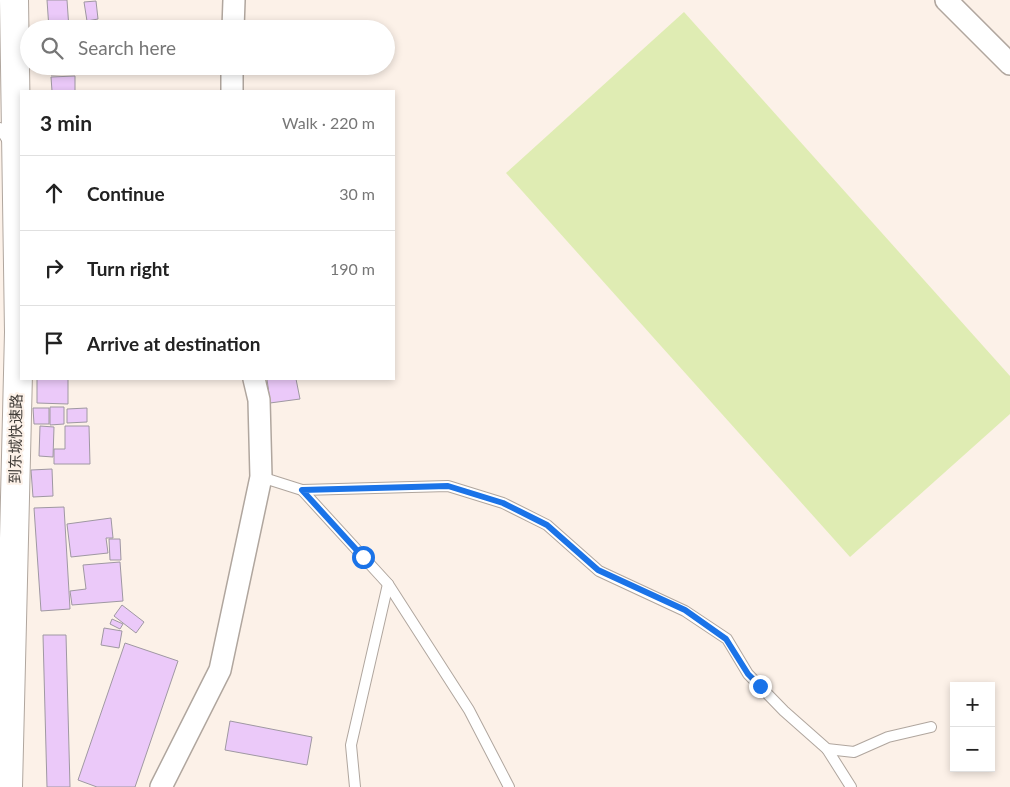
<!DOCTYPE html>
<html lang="en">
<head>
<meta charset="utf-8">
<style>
  :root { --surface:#fff; --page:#f6f6f6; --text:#222; --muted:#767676; --line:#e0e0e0 }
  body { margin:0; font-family:Lato,"Noto Sans SC",sans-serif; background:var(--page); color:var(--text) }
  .controls { position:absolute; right:15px; bottom:15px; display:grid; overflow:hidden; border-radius:0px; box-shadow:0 2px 8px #0003 }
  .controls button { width:45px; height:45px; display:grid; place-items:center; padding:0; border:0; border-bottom:1px solid var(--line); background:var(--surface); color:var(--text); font:25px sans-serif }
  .stop { position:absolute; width:15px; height:15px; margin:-11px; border:4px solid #1a73e8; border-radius:50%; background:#fff }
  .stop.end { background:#1a73e8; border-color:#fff; box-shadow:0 1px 5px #0008 }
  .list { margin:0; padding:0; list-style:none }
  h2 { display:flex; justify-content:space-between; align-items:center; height:65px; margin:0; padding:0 20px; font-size:21px }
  h2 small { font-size:16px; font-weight:400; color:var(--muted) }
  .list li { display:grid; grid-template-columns:32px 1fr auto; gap:15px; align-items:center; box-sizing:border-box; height:75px; padding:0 20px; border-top:1px solid var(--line) }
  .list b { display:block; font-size:19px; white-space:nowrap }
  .list em { font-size:16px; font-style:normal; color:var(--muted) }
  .icon { flex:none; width:28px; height:28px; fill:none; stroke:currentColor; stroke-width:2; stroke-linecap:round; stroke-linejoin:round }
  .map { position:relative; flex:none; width:1010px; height:787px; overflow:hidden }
  .search { position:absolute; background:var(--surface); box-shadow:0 2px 8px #0003; left:20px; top:20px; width:375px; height:55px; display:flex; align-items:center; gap:12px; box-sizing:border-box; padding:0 18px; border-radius:28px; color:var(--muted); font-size:19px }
  .panel { position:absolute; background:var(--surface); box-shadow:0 2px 8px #0003; left:20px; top:90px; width:375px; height:290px; border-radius:0px }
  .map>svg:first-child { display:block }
</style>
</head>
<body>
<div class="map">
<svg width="1010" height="787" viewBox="0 0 1010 787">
  <rect width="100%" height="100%" fill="#fcf1e8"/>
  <polygon fill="#dfecb3" points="684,12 1010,376 1010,414 850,557 506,173"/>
  <g fill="#ebc9f9" stroke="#9f98a2">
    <polygon points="47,0 67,0 69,29 49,29"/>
    <polygon points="96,1 98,19 87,21 84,2"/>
    <rect x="75" y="26" width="25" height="3"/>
    <polygon points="51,66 71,66 71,74 51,75"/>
    <polygon points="75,76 75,91 52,91 51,77"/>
    <polygon points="37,379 68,379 68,404 37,403"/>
    <polygon points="267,379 296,379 300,399 270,403"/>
    <polygon points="50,407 64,407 64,424 50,425"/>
    <polygon points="33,408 49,408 49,424 34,424"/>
    <polygon points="87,408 87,422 67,423 67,409"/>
    <polygon points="40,426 54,427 53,457 39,456"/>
    <polygon points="65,426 89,426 90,464 54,464 54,449 65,449"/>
    <polygon points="52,469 53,496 33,497 31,470"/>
    <polygon points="64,507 70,609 41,611 34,508"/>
    <polygon points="111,518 113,538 106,538 108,553 71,557 67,524"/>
    <polygon points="109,539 120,539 121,560 110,560"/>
    <polygon points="120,562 123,601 72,605 70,591 86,589 83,565"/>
    <polygon points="122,605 144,622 136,633 114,616"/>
    <polygon points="112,619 123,624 120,629 110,624"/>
    <polygon points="104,628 122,631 119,648 101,645"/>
    <polygon points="43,635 66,635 70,787 47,787"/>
    <polygon points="125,643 178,661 135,787 97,787 78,780"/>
    <polygon points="230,721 312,737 307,765 225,750"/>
  </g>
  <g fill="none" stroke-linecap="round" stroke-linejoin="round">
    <defs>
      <g id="service">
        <polyline points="0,128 9,143"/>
        <polyline points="261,477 302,490 448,486 503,503 547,525 599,571 685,611 727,639 748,674 784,711 827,749 854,752 888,737 931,727"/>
        <polyline points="302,490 388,584 469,710 509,787"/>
        <polyline points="827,749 851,787"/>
        <polyline points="355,787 351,745 388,584"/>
      </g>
      <g id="minor">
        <polyline points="946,0 1010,64"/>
        <polyline points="233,29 234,0"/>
        <polyline points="232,91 232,66"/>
        <polyline points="161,787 220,670 261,477 259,400 254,379"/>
      </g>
      <polyline id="secondary" points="8,787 19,332 14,0"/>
    </defs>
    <use href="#service" stroke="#b0a69e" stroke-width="12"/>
    <use href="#minor" stroke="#b0a69e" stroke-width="24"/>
    <use href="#secondary" stroke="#b0a69e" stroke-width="30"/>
    <use href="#service" stroke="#fff" stroke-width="10"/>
    <use href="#minor" stroke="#fff" stroke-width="21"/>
    <use href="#secondary" stroke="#fff" stroke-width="28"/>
  </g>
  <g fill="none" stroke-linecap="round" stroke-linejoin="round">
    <polyline stroke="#1a73e8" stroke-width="6" points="363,557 302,490 448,486 503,503 547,525 598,570 685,610 726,639 748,674 760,686"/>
  </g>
  <g text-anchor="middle" stroke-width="4.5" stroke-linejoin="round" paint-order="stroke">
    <g font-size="15" fill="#403c38" stroke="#fcf1e8">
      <text transform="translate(16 439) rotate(-89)" y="5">到东城快速路</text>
    </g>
  </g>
</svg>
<div class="controls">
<button>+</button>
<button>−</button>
</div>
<div class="stop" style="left:363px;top:557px"></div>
<div class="stop end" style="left:760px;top:686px"></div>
<div class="search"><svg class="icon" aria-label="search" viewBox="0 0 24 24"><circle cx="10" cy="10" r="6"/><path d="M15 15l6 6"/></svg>Search here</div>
<section class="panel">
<h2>3 min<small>Walk · 220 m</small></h2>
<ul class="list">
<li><svg class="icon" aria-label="ahead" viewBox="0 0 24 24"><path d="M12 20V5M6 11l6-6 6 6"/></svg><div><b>Continue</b></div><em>30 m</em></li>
<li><svg class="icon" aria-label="right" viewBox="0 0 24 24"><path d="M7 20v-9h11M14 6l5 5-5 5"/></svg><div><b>Turn right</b></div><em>190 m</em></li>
<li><svg class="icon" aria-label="arrive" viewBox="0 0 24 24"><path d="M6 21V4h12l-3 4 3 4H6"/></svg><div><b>Arrive at destination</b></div></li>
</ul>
</section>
</div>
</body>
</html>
